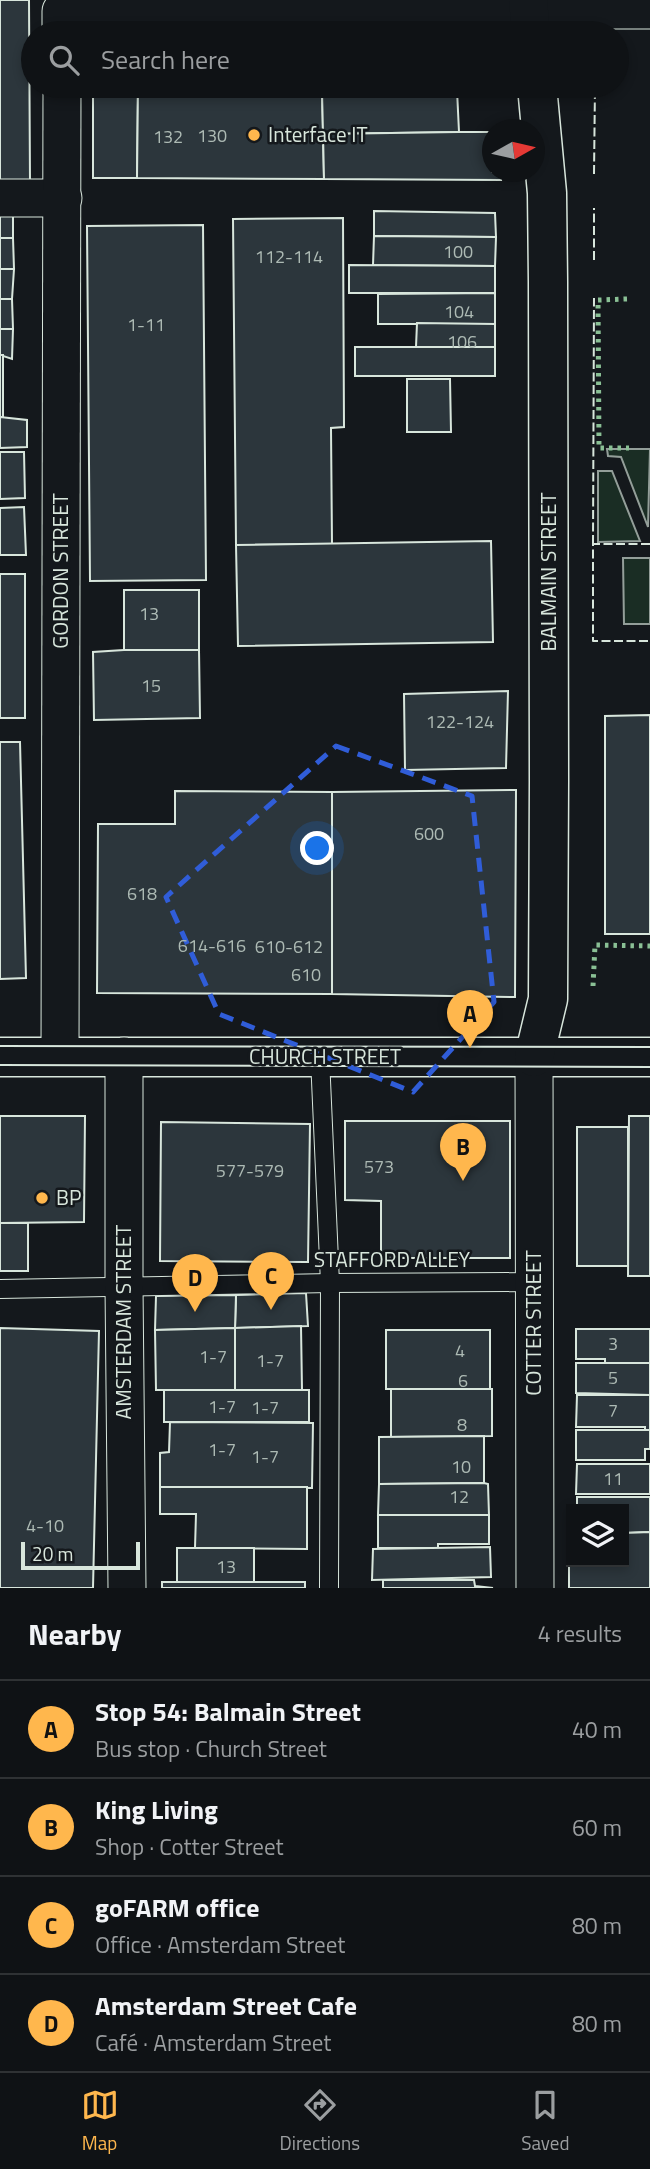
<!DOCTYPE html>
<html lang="en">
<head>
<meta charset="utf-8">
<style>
  :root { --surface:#0f1215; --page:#1d2022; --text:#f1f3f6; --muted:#9b9ea0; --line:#2f3234; --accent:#ffb74d }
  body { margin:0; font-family:"Titillium Web",sans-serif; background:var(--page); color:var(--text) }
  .controls { position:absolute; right:21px; bottom:21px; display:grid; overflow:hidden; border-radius:0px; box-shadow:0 4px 10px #0003 }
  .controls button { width:63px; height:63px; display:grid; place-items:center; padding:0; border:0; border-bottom:2px solid var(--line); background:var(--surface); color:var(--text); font:35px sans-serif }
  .compass { position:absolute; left:482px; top:119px; width:63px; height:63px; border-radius:50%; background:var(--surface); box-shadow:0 4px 10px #0003; rotate:82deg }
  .scale { position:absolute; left:21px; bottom:18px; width:119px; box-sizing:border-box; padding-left:7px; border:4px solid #d8e6dc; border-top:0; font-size:19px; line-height:24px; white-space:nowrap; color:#d8e6dc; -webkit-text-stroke:5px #14181c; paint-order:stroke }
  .you { position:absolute; left:318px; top:849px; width:24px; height:24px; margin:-18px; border:5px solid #fff; border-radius:50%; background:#1a73e8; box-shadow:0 0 0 10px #1a73e833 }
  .badge { display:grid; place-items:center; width:46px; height:46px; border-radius:50%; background:var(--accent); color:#111; font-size:23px; font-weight:700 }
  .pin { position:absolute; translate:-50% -58px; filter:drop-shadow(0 2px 4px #0008) }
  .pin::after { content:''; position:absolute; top:37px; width:24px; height:21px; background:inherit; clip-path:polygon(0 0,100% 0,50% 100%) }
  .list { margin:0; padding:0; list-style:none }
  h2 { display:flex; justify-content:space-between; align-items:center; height:91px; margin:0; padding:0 28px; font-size:30px }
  h2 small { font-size:23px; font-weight:400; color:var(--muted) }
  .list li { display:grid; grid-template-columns:46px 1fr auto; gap:21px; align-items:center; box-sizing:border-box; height:98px; padding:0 28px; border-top:2px solid var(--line) }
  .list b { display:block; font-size:26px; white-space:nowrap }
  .list p { margin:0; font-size:23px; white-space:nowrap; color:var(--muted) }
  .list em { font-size:23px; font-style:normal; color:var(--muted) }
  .icon { flex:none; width:38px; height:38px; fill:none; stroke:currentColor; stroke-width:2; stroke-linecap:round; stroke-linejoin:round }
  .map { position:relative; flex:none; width:650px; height:1588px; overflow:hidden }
  .search { position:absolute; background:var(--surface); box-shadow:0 4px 10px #0003; left:21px; right:21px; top:21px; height:77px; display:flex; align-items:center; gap:18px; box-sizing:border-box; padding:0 24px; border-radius:38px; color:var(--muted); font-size:26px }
  .sheet { height:483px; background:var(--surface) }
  nav { display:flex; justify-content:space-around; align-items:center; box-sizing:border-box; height:98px; border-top:2px solid var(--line); background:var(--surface); font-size:19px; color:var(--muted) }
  nav a { display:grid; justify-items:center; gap:4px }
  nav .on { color:var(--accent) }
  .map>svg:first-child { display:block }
</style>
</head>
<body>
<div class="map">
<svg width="650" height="1588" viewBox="0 0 650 1588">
  <rect width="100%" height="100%" fill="#14181c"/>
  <g fill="#1a2d24" stroke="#939e99" stroke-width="2">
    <polygon points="607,449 650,449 648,527 621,457 608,456"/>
    <polygon points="598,471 612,471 640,541 598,542"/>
    <polygon points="623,558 650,558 650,624 624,624"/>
  </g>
  <g fill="#2c363c" stroke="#d8e6dc" stroke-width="2">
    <polygon points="0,0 29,0 30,184 0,183"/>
    <polygon points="93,86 138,86 137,178 93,178"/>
    <polygon points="138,86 322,86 324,179 137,178"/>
    <polygon points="322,86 491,86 491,89 322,92"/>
    <polygon points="457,90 459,132 323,134 322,92"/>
    <polygon points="459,132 492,132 492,172 500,172 501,180 324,179 323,134"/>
    <rect x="0" y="209" width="13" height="29"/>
    <polygon points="374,211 495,213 496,237 374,236"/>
    <polygon points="343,218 344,427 331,428 332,544 236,545 233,219"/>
    <polygon points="203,225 206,580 90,581 87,226"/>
    <polygon points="374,236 496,237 495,266 373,265"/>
    <polygon points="0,238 13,238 14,269 0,269"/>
    <polygon points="349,265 495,266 495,293 349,293"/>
    <polygon points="0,269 14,269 12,299 0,299"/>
    <polygon points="495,293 495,324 378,324 378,294"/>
    <polygon points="0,299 12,299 13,329 0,329"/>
    <polygon points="417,323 495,324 495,347 416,347"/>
    <polygon points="0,329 13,329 12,359 0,355"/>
    <rect x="355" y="347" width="140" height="29"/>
    <rect x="0" y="355" width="3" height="62"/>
    <polygon points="407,379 450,379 451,432 407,432"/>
    <polygon points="0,417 27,420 27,447 0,448"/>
    <polygon points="0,452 24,452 25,498 0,499"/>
    <polygon points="24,507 26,555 0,555 0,508"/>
    <polygon points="491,541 493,642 238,646 236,545"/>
    <rect x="0" y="574" width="25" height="144"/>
    <rect x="124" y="590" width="75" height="60"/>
    <polygon points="124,650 199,650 200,718 94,720 93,652"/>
    <polygon points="508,691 506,768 405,770 404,694"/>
    <polygon points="650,715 650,934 605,934 605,716"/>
    <polygon points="0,742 20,742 26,978 0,979"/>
    <polygon points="516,790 515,997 332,994 332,792"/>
    <polygon points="175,791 332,792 332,994 97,993 98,824 175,824"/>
    <polygon points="0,1116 85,1116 84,1222 0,1223"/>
    <polygon points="629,1116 650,1116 650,1276 628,1276"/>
    <polygon points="345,1121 510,1121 510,1258 381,1258 381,1201 345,1200"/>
    <polygon points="161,1122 310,1124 308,1262 160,1261"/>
    <rect x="577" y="1127" width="51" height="139"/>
    <rect x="0" y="1223" width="28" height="48"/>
    <polygon points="306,1293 308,1326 235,1328 236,1295"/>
    <polygon points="236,1295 235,1328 155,1330 156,1296"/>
    <polygon points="301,1326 302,1390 235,1390 235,1328"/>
    <polygon points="0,1328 99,1331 93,1588 0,1588"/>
    <polygon points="235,1328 235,1390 156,1390 155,1330"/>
    <polygon points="576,1329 650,1329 650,1363 605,1363 605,1359 576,1359"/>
    <rect x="386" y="1330" width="104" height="59"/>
    <polygon points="576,1363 650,1363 650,1395 576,1393"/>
    <polygon points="391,1389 492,1389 492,1436 391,1437"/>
    <rect x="164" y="1390" width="145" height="32"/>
    <polygon points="577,1395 650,1395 650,1430 645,1430 645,1427 576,1427"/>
    <polygon points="170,1422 313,1423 312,1488 160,1487 160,1453 169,1452"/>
    <polygon points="576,1430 650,1430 650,1449 645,1449 645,1460 576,1460"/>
    <polygon points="484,1436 484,1483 379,1484 379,1437"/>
    <polygon points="577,1464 650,1464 650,1494 576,1494"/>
    <polygon points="484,1483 488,1484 489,1515 378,1515 379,1484"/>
    <polygon points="160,1487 307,1487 307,1549 195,1548 196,1514 160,1514"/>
    <polygon points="577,1497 650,1497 650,1532 624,1533 624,1509 577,1509"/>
    <polygon points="378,1515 489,1515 489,1544 438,1544 438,1548 378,1548"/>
    <polygon points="650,1532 650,1588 569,1588 569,1533 571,1533 571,1562 624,1562 624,1533"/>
    <polygon points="490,1547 491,1577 372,1580 373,1549"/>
    <rect x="177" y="1548" width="77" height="34"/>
    <polygon points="383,1580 474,1580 475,1586 493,1588 383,1588"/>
    <rect x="162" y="1582" width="143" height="6"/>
  </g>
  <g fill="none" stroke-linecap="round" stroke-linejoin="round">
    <defs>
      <g id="lane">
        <polyline points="320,1058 330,1283 329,1588"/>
        <polyline points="0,1289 330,1283 534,1282"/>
      </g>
      <g id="street">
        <polyline points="61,33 61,11 530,14 583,10 650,10"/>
        <polyline points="0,198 63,198"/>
        <polyline points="124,1056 124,1286 127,1588"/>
        <polyline points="60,1057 62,86"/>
        <polyline points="534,1057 535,1588"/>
      </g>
      <g id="secondary">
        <polyline points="528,0 531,33"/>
        <polyline points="0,1057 650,1057"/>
        <polyline points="534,1057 548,999 549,781 548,282 547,193 537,86"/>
      </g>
    </defs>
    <use href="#lane" stroke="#d8e6dc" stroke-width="20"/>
    <use href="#street" stroke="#d8e6dc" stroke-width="39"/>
    <use href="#secondary" stroke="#d8e6dc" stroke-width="41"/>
    <use href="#lane" stroke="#14181c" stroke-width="18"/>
    <use href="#street" stroke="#14181c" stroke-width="37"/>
    <use href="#secondary" stroke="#14181c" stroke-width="38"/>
    <g stroke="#d8e6dc" stroke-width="2">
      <polyline points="0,1046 650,1047"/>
      <polyline points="0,1065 650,1067"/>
    </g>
    <g stroke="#8ac095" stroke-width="5" stroke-dasharray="3.5 5" stroke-linecap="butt">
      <polyline points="627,299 598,300 599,448 629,448"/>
      <polyline points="593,986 595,945 650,946"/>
    </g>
    <g stroke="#d8e6dc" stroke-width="2" stroke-dasharray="9 3.5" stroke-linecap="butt">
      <polyline points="594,174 595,86"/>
      <polyline points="594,260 594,208"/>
      <polyline points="593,544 594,298"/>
      <polyline points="650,544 593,544 593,641 650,641"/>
    </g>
  </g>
  <path fill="none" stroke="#305dd8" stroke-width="5" stroke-dasharray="14 9" stroke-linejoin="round" d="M336,746L472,796L494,1002L413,1092L219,1014L166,897Z"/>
  <g fill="#ffb74d" stroke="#14181c" stroke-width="2.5">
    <circle cx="254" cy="135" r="7"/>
    <circle cx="42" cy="1198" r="7"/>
  </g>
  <g text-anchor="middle" stroke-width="5" stroke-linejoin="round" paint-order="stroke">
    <g font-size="18" fill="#adbab4">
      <text x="212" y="142">130</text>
      <text x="168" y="143">132</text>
      <text x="458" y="258">100</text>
      <text x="289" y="263">112-114</text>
      <text x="459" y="318">104</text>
      <text x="146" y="331">1-11</text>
      <text x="462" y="348">106</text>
      <text x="149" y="620">13</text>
      <text x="151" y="692">15</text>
      <text x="460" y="728">122-124</text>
      <text x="429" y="840">600</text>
      <text x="142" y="900">618</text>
      <text x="212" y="952">614-616</text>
      <text x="289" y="953">610-612</text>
      <text x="306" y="981">610</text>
      <text x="379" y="1173">573</text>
      <text x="250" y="1177">577-579</text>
      <text x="613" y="1350">3</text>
      <text x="460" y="1357">4</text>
      <text x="213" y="1363">1-7</text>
      <text x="270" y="1367">1-7</text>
      <text x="613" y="1384">5</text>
      <text x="463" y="1387">6</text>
      <text x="222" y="1413">1-7</text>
      <text x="265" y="1414">1-7</text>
      <text x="613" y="1417">7</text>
      <text x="462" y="1431">8</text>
      <text x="222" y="1456">1-7</text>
      <text x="265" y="1463">1-7</text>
      <text x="461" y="1473">10</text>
      <text x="613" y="1485">11</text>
      <text x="459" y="1503">12</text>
      <text x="45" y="1532">4-10</text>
      <text x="226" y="1573">13</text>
    </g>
    <g font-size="21" fill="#d8e6dc" stroke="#14181c" text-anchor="start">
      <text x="268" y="142">Interface IT</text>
      <text x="56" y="1205">BP</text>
    </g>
    <g font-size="21" fill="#d8e6dc" stroke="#14181c">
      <text transform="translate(61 571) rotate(-90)" y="7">GORDON STREET</text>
      <text transform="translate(549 572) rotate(-90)" y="7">BALMAIN STREET</text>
      <text x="325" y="1064">CHURCH STREET</text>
      <text x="392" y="1267">STAFFORD ALLEY</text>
      <text transform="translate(124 1322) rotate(-90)" y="7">AMSTERDAM STREET</text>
      <text transform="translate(534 1323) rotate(-90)" y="7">COTTER STREET</text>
    </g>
  </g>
</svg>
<div class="controls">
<button><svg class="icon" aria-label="layers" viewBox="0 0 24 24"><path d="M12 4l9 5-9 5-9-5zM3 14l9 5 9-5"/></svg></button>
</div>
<svg class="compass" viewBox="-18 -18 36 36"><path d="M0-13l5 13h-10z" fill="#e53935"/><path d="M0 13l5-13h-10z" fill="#9b9ea0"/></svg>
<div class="scale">20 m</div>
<div class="you"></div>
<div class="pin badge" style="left:470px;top:1048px">A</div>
<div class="pin badge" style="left:463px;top:1181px">B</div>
<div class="pin badge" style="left:271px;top:1310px">C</div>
<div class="pin badge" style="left:195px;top:1312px">D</div>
<div class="search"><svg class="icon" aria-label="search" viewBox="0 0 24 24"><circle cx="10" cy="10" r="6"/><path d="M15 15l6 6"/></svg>Search here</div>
</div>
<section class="sheet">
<h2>Nearby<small>4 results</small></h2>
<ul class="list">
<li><span class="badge">A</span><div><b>Stop 54: Balmain Street</b><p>Bus stop · Church Street</p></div><em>40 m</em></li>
<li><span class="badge">B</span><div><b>King Living</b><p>Shop · Cotter Street</p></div><em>60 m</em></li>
<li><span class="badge">C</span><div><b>goFARM office</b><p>Office · Amsterdam Street</p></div><em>80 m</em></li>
<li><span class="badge">D</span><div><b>Amsterdam Street Cafe</b><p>Café · Amsterdam Street</p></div><em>80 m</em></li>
</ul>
</section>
<nav>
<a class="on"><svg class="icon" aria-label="map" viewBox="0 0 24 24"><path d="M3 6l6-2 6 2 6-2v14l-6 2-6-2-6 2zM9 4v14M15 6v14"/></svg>Map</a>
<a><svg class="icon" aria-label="directions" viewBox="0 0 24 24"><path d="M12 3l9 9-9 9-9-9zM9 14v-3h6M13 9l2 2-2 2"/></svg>Directions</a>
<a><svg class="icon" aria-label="saved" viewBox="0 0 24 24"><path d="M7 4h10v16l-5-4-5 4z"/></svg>Saved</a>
</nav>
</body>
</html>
